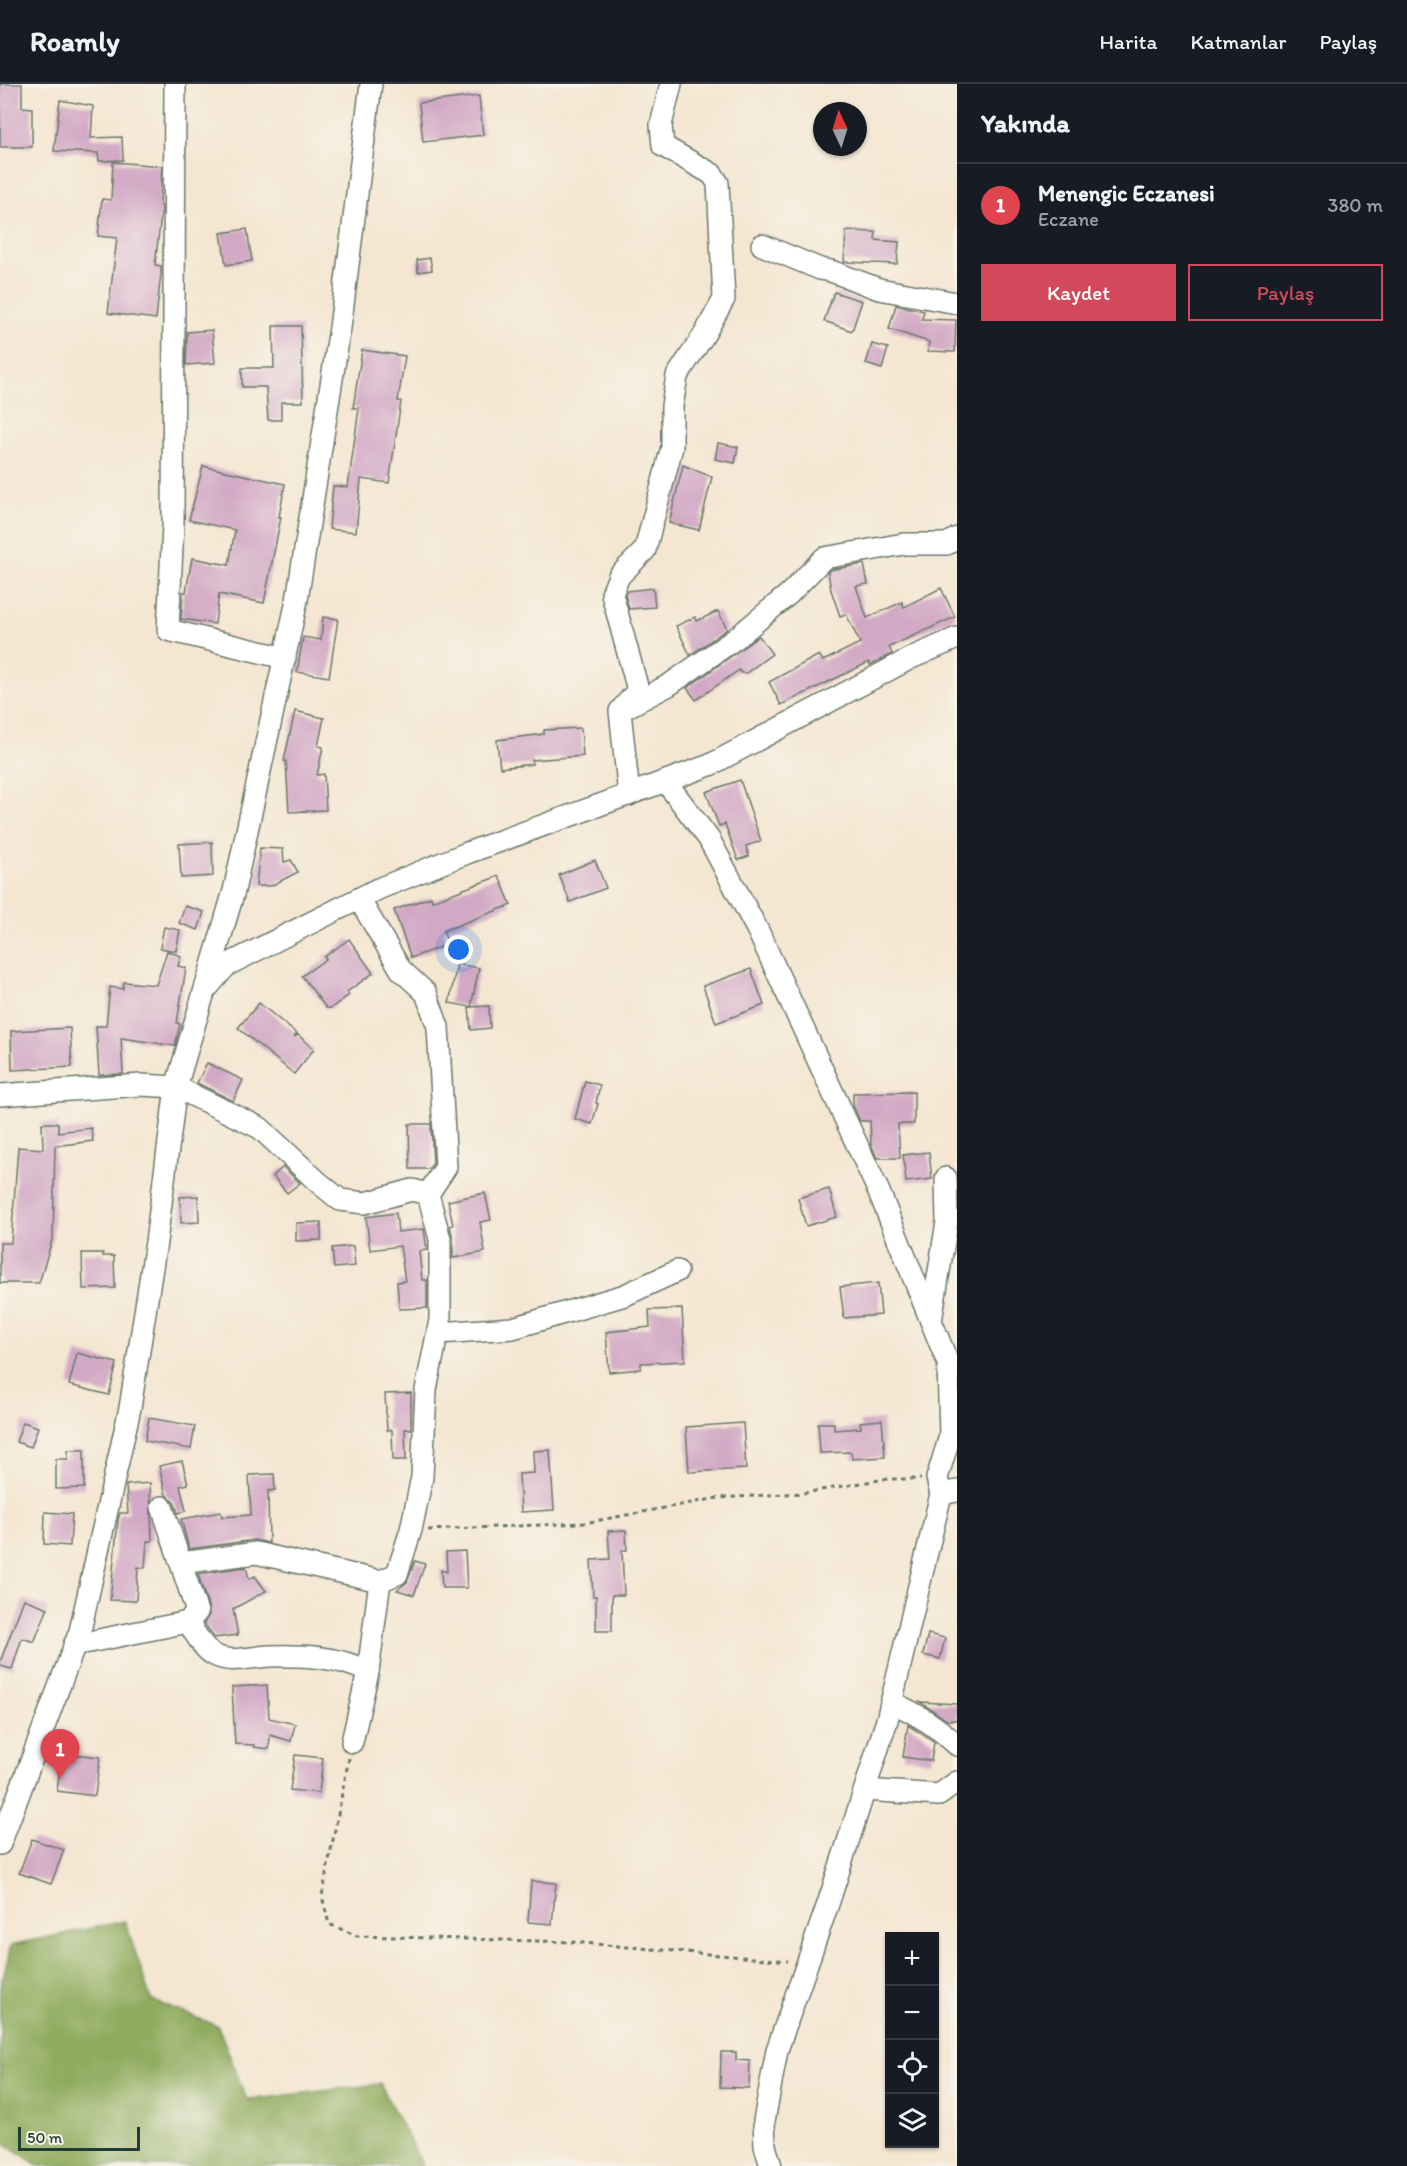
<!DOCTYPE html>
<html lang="tr">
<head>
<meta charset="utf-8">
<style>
  :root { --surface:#171b24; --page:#242831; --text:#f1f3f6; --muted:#9ea1a6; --line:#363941; --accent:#d1495b }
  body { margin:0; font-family:Itim,sans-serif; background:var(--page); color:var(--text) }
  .controls { position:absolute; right:18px; bottom:18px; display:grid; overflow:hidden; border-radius:0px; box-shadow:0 2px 4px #0004 }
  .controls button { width:54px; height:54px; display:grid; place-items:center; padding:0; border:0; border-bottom:2px solid var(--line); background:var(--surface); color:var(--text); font:30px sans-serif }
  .compass { position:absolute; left:813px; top:18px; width:54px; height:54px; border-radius:50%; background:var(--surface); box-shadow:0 2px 4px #0004; rotate:356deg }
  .scale { position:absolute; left:18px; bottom:15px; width:122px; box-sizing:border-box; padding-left:6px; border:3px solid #1f3d34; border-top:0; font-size:16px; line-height:21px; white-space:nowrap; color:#1f3d34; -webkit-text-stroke:4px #f7f3e8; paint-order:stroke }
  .you { position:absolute; left:459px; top:866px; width:21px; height:21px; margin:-15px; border:4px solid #fff; border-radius:50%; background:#1a73e8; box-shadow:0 0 0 9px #1a73e833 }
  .badge { display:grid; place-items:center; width:39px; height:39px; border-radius:50%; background:var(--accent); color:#fff; font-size:20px; font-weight:700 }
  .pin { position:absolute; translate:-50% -50px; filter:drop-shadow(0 2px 3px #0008) }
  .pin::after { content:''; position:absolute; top:32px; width:21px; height:18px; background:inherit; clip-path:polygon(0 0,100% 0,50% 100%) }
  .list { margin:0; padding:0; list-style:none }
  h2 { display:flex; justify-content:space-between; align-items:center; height:78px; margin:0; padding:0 24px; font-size:26px }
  h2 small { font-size:20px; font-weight:400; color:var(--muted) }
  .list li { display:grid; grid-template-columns:39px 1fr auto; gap:18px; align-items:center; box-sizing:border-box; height:84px; padding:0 24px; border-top:2px solid var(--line) }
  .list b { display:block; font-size:22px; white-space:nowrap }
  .list p { margin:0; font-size:20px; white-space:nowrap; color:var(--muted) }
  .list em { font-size:20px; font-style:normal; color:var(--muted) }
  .actions { display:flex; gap:12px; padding:18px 24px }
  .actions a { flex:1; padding:14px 0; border:2px solid var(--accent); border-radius:0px; text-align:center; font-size:21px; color:var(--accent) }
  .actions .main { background:var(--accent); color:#fff }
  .icon { flex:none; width:33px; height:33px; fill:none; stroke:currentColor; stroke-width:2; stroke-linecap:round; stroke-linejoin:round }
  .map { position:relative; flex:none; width:957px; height:2082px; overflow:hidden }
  header { display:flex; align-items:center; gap:36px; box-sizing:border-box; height:84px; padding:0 30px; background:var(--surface); border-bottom:2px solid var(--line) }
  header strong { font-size:28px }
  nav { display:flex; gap:33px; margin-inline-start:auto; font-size:21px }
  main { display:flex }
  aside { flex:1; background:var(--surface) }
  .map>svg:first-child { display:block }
</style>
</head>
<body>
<header>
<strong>Roamly</strong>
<nav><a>Harita</a><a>Katmanlar</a><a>Paylaş</a></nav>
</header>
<main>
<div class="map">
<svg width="957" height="2082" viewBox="0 0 957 2082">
  <rect width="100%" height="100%" fill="#f7f3e8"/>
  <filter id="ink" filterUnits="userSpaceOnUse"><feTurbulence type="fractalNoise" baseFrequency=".0167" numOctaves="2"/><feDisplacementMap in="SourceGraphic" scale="12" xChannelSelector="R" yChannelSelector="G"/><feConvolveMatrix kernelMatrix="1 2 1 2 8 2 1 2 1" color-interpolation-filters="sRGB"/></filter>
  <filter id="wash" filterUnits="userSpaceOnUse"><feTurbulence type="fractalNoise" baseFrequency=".008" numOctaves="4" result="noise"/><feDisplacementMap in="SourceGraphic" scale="24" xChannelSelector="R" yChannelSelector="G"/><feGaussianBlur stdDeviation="1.35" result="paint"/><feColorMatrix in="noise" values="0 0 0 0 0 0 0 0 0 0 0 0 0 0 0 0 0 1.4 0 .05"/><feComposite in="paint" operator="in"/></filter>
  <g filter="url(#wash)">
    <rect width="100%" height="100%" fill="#f4e6d1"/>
    <polygon fill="#8fab5d" stroke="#577448" stroke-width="1.5" points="125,1837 151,1916 218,1942 247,2016 380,2000 423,2082 39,2082 0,2056 0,1907 11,1861"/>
    <g id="blocks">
      <g fill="#d1a8c5">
        <polygon points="0,0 22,0 22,23 32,24 32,63 0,63"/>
        <polygon points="479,12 483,51 423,58 419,19"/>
        <polygon points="60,16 93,22 91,54 122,53 123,76 99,77 98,69 54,67"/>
        <polygon points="113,78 162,82 160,121 162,123 155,181 161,182 161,189 156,235 108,229 117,154 98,152 102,115 111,116"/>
        <polygon points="247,145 252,177 226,181 221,149"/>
        <polygon points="846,147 876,148 875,156 899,158 897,180 844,178"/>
        <polygon points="430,174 432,186 418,188 417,176"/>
        <polygon points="834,208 862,217 852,247 824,237"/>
        <polygon points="896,221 924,227 922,235 956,236 955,268 928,267 929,258 889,245"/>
        <polygon points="273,242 301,242 303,318 281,318 281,336 268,336 266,303 242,303 242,284 274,284"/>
        <polygon points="212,246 215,279 186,281 187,248"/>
        <polygon points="872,260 888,264 882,285 866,280"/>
        <polygon points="362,266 405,272 398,317 401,317 389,399 361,395 356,448 329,445 333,402 348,403 359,324 353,324"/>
        <polygon points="718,359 738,363 735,379 715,375"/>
        <polygon points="683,381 712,393 699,446 669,439"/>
        <polygon points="203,382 285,400 279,433 281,433 264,519 219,510 215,540 181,535 183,508 186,508 192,474 229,481 235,446 189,436"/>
        <polygon points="864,480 868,500 856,502 867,534 902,518 904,523 941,504 955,533 889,563 892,570 870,581 869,578 781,621 769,598 819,571 823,577 860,559 846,530 840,532 831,506 828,488 830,486"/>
        <polygon points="653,504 655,523 629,525 625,511 627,507"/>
        <polygon points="718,527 727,545 690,571 676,542 695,533 697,537"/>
        <polygon points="323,533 338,535 329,593 297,588 303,553 321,556"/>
        <polygon points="759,552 772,570 746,589 741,589 739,586 696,616 687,604"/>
        <polygon points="295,627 324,634 318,662 323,663 317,691 324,690 326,726 289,728 286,677 284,677"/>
        <polygon points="581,644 583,672 532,676 532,680 500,684 497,656 544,650 544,646"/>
        <polygon points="740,696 761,757 746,762 749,772 738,776 725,740 719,742 706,708"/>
        <polygon points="212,758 213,792 181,794 179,760"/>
        <polygon points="260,764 283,765 284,778 291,776 298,788 271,802 256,802"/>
        <polygon points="595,776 606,804 570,818 559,791"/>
        <polygon points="499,792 511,821 443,847 448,860 411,874 394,826 431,813 432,817"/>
        <polygon points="185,822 204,828 198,846 179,839"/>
        <polygon points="164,843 180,846 176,867 160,864"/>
        <polygon points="349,855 373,889 347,908 349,911 331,924 326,924 302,892 326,875 324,873"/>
        <polygon points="167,867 181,872 178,882 186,884 177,939 180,940 175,962 121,954 123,990 99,991 96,942 106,942 110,903 123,905 124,898 156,901"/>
        <polygon points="457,880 479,884 471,923 449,919"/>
        <polygon points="751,885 764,921 716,939 703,902"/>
        <polygon points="259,919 297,950 294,953 298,951 314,965 294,990 238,944"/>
        <polygon points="489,922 490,944 471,946 469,923"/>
        <polygon points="70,944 72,983 12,986 11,947"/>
        <polygon points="207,979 243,996 233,1017 197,999"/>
        <polygon points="585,997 600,1001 596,1019 598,1020 592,1040 575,1035"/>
        <polygon points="914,1008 914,1040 898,1040 900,1074 877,1074 871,1060 870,1037 860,1037 853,1021 853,1009"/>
        <polygon points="42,1039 58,1039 58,1048 91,1044 93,1057 55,1062 53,1153 39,1199 0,1199 0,1159 11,1159 18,1063 43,1065"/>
        <polygon points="409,1040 431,1040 433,1079 429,1085 410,1085"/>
        <polygon points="929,1068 932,1095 906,1098 903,1071"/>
        <polygon points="283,1083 300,1099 287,1109 273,1092"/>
        <polygon points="829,1105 837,1133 806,1142 798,1114"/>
        <polygon points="485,1109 491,1136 480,1138 485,1168 453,1174 453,1155 450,1142 453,1141 448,1117"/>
        <polygon points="198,1112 199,1138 181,1139 180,1113"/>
        <polygon points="396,1129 398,1148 424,1145 427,1166 419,1167 422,1196 427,1196 427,1224 399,1225 397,1198 405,1197 400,1162 370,1166 366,1133"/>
        <polygon points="321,1138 321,1156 296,1157 296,1139"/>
        <polygon points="353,1162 355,1182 334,1184 332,1164"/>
        <polygon points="82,1169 103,1169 103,1172 114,1172 115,1204 83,1205"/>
        <polygon points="878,1199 881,1231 844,1234 840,1203"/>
        <polygon points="682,1225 685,1277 641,1279 641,1285 609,1288 606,1248 650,1243 649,1226"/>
        <polygon points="77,1269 117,1279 109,1311 69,1301"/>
        <polygon points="411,1309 411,1345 405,1345 406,1376 393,1376 392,1346 387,1346 385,1310"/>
        <polygon points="149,1334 195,1342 191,1365 145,1357"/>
        <polygon points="882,1336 885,1373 852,1375 851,1368 820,1369 818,1339 834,1339 834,1346 861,1344 860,1338"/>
        <polygon points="23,1338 38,1343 31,1363 16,1358"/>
        <polygon points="743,1339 746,1385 689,1388 686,1343"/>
        <polygon points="68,1366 84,1366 84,1404 56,1405 56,1375 68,1375"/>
        <polygon points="550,1366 554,1426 521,1428 519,1390 534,1389 533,1367"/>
        <polygon points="182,1377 188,1400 180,1402 186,1427 178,1429 174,1418 166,1411 159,1382"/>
        <polygon points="274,1390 275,1406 268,1407 269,1459 254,1456 189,1465 181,1435 221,1428 222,1433 251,1431 249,1391"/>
        <polygon points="150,1399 152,1457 147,1457 145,1484 138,1483 136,1517 110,1516 118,1436 120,1429 128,1429 126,1401"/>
        <polygon points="45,1428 72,1430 70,1462 44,1460"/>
        <polygon points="626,1446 627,1466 622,1466 624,1511 612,1511 612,1547 596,1547 596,1512 593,1512 591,1476 610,1475 608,1447"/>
        <polygon points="465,1467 467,1504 442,1504 441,1486 447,1488 446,1468"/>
        <polygon points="415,1477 425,1480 414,1511 397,1506 407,1498"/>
        <polygon points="246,1483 249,1495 255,1492 266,1507 233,1525 238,1551 214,1554 204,1539 209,1531 209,1525 198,1490"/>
        <polygon points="24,1515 48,1524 34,1558 22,1554 12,1585 0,1582 0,1578"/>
        <polygon points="928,1550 945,1554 940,1575 923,1571"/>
        <polygon points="267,1601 269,1634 295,1640 291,1657 270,1651 269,1665 254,1663 254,1661 235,1660 232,1603"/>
        <polygon points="920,1618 957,1620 957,1636 947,1636"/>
        <polygon points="908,1641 934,1658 931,1677 903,1673"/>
        <polygon points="72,1670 100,1673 95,1712 57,1707 61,1676 71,1677"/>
        <polygon points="295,1671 323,1674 319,1709 290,1706"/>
        <polygon points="32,1755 64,1766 51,1800 19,1789"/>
        <polygon points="531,1797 556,1799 552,1840 528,1838"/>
        <polygon points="721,1968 736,1968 736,1976 750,1977 749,2004 720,2003"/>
      </g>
    </g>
  </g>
  <g filter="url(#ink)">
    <use href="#blocks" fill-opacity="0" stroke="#6a786b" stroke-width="1.5"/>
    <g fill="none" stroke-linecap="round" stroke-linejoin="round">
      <defs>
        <g id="minor">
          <polyline points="175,0 173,442 168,546 285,574"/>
          <polyline points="762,161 820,185 831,187 879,205 957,219"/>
          <polyline points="629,622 669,601 735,555 789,510 824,474 904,460 947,460 957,454"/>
          <polyline points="666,698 709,755 758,847 879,1108 948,1279 950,1352 937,1394 941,1410"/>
          <polyline points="629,711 620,627 638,606 612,510 619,492 645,466 672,363 672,322 677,292 704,251 724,215 718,99 712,90 663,62 661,41 671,0"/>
          <polyline points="359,815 401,886 426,909 438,943 446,1083 428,1110"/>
          <polyline points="207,904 227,881 378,805 467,769 710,681 911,574 957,554"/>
          <polyline points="0,1011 141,1001 176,1003 260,1044 318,1098 340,1116 365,1119 412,1106 428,1110 440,1155 440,1236 426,1306 422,1393 411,1446 397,1490 380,1497 256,1469 181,1479"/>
          <polyline points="931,1237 947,1138 946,1094"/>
          <polyline points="438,1249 513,1244 625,1211 677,1187"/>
          <polyline points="162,1423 197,1528 188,1538"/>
          <path d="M74,1561L188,1538C195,1549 203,1565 214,1571C231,1580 251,1573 269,1572C302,1571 338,1572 368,1588L352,1658"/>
          <polyline points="368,1588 380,1497"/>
          <path d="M891,1618C916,1629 937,1642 957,1661"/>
          <polyline points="865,1706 939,1711 957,1698"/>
          <polyline points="0,1760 80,1547 130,1324 156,1158 176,1003 234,807 297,516 340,244 371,0"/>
          <polyline points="771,2082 765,2062 764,2037 777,1966 829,1817 887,1636 941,1410 957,1407"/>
        </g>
      </defs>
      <use href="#minor" stroke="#6a786b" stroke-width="24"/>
      <g stroke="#6a786b" stroke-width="3" stroke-dasharray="4.5 4.5" stroke-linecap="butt">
        <polyline points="428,1446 584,1439 718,1414 803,1409 885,1395 921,1395"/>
        <polyline points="349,1674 322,1812 329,1840 357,1852 572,1858 788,1877"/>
      </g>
      <use href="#minor" stroke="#fff" stroke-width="21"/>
    </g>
  </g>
</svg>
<div class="controls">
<button>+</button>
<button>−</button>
<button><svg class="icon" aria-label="locate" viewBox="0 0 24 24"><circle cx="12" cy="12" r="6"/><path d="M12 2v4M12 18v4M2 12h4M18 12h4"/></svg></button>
<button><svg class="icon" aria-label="layers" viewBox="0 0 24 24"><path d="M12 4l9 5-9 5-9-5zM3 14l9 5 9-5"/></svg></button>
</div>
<svg class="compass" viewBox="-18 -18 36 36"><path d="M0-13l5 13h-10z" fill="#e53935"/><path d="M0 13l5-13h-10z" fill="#9ea1a6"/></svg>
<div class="scale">50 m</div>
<div class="you"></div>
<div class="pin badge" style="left:60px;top:1695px;background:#e0444e">1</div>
</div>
<aside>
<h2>Yakında<small></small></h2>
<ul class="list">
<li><span class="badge" style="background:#e0444e">1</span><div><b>Menengic Eczanesi</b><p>Eczane</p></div><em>380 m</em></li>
</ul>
<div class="actions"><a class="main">Kaydet</a><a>Paylaş</a></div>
</aside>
</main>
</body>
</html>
